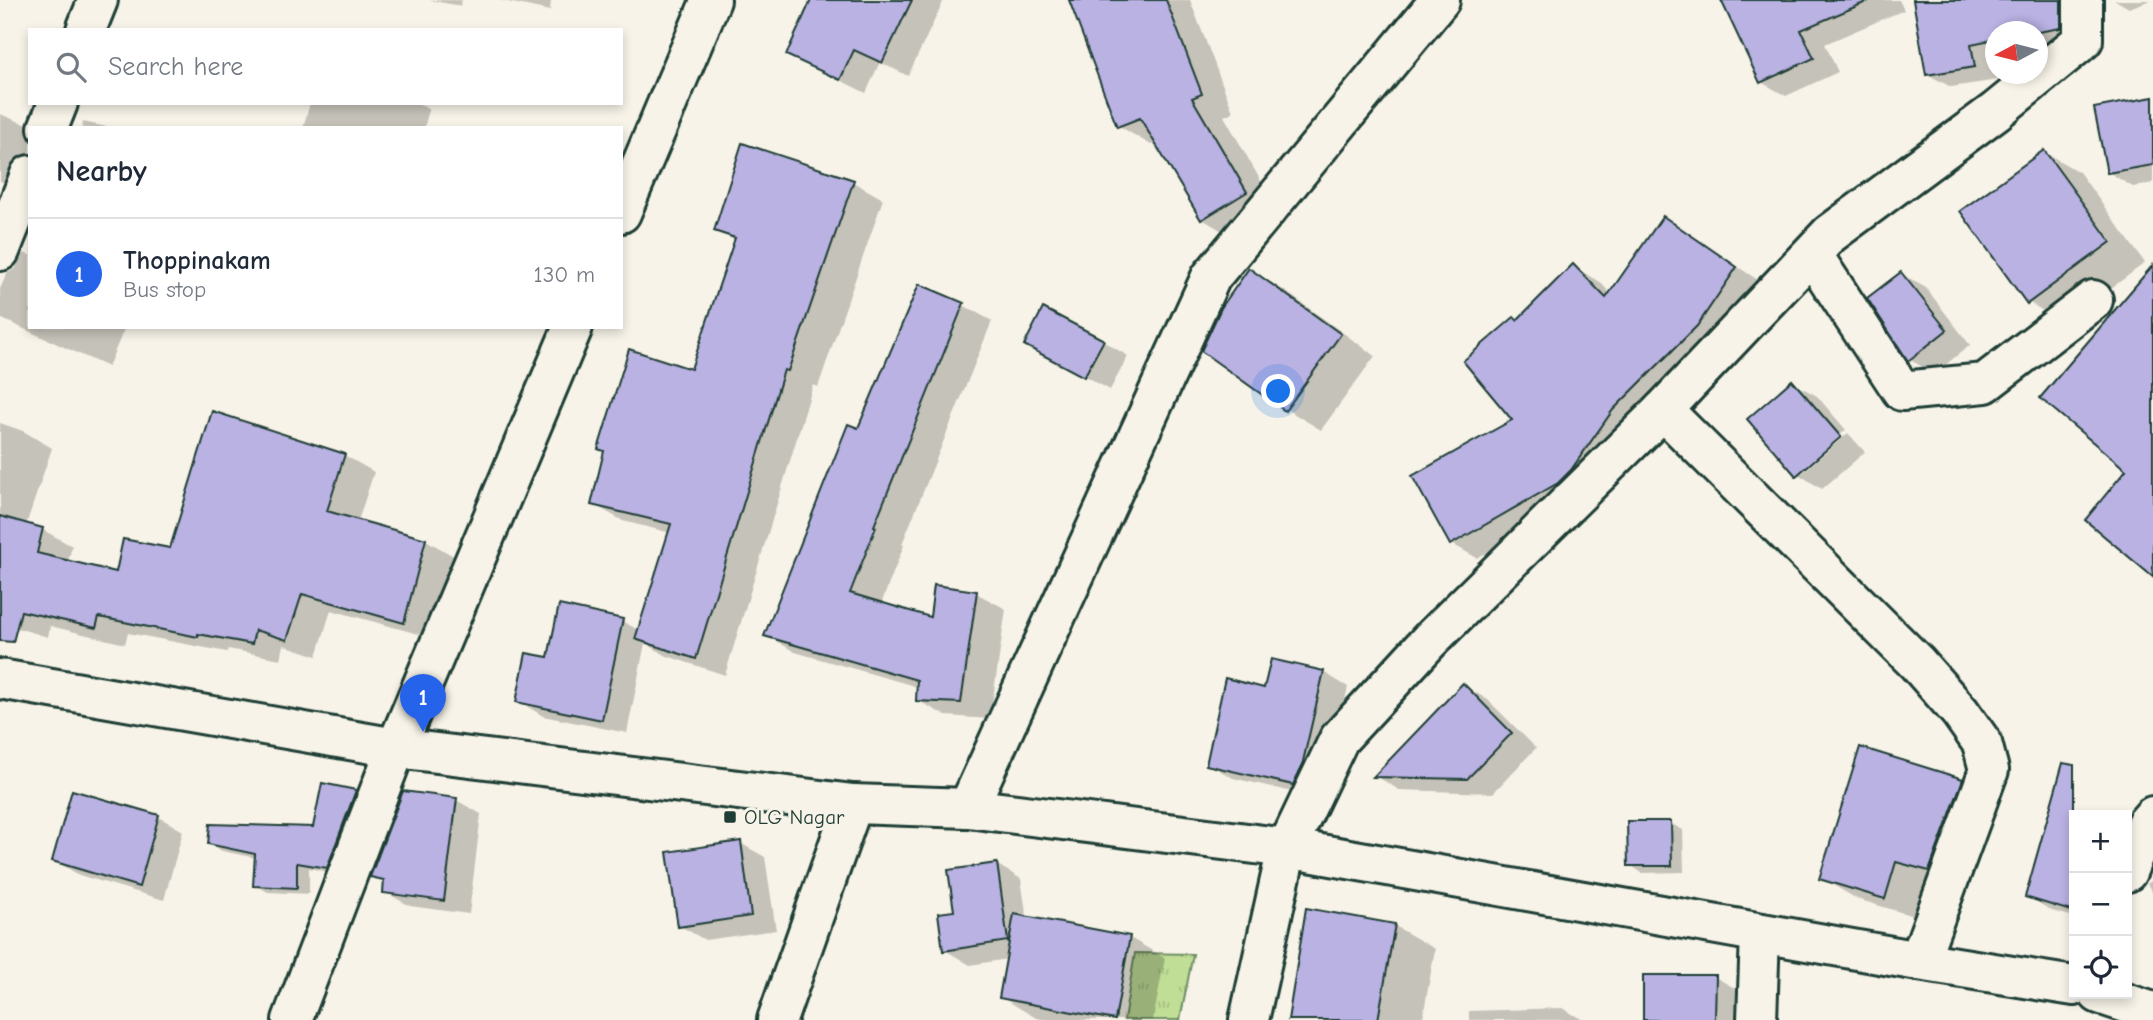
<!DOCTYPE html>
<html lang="en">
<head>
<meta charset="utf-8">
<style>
  :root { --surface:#fff; --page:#f6f6f7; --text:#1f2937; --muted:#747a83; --line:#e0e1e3; --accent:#2563eb }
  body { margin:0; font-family:"Comic Neue",sans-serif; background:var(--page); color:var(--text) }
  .controls { position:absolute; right:21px; bottom:21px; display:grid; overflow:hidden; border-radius:0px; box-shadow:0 4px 10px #0003 }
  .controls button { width:63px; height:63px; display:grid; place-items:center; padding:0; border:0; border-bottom:2px solid var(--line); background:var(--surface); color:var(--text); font:35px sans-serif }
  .compass { position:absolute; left:1985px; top:21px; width:63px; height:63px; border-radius:50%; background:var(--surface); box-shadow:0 4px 10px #0003; rotate:263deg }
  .you { position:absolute; left:1279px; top:392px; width:24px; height:24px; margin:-18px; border:5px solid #fff; border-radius:50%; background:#1a73e8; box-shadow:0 0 0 10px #1a73e833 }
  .badge { display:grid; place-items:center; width:46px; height:46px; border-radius:50%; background:var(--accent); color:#fff; font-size:23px; font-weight:700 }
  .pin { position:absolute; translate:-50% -58px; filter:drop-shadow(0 2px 4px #0008) }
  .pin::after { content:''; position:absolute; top:37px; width:24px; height:21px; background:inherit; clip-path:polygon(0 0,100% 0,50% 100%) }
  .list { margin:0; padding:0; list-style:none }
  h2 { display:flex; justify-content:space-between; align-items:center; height:91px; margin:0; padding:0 28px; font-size:30px }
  h2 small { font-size:23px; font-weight:400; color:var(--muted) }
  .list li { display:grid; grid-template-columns:46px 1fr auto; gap:21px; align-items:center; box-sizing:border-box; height:112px; padding:0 28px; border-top:2px solid var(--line) }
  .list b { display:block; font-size:26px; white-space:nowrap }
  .list p { margin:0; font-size:23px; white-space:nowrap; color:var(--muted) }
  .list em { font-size:23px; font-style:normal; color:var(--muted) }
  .icon { flex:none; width:38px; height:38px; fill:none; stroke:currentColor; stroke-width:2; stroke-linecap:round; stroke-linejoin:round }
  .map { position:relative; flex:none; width:2153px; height:1020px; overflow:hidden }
  .search { position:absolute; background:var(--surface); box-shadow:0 4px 10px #0003; left:28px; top:28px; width:595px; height:77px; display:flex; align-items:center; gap:18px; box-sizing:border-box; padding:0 24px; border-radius:0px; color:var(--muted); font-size:26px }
  .panel { position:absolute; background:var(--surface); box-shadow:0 4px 10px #0003; left:28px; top:126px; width:595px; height:203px; border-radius:0px }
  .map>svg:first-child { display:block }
</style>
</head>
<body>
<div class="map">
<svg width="2153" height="1020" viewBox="0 0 2153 1020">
  <defs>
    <pattern id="grass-tufts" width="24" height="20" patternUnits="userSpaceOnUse" patternTransform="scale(1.75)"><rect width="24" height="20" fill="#c0de96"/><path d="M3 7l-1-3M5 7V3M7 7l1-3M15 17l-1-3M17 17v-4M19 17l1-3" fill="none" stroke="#a5bf82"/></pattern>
  </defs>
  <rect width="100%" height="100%" fill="#f7f3e8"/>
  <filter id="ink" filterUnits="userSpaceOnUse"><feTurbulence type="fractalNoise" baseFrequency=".0143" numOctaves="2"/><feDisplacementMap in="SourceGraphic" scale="14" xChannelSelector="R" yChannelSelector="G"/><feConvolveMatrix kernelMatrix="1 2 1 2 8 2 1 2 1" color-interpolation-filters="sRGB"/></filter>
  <g filter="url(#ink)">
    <polygon fill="url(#grass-tufts)" stroke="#708e65" stroke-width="2" points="1135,953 1193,954 1180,1020 1124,1020"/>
    <g fill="#0003">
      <polygon points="429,0 462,0 460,6"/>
      <polygon points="499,0 551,0 550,11"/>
      <polygon points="813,0 944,0 908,76 880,62 866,93 788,54"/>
      <polygon points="1071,0 1190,0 1233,112 1224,116 1278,211 1234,238 1202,219 1157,143 1151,145 1119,126"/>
      <polygon points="1723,0 1899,0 1904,10 1825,44 1838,72 1786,96 1761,82"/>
      <polygon points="1915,0 2090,0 2082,41 2038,49 2038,32 1996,32 1996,57 1994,57 1998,80 1951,87 1927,74"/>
      <polygon points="2115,0 2151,0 2129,8"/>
      <polygon points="2153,99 2153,183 2133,187 2108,172"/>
      <polygon points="310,103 418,103 429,110 424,128 303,128"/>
      <polygon points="0,114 35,128 30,128 30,192 0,181"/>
      <polygon points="83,122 112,128 82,128"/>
      <polygon points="2044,152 2079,172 2145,263 2064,323 2028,302"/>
      <polygon points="853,182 883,199 818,387 813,385 725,675 667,656 645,643 627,733 543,716 518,701 550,659 622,621 640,631 671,533 623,521 593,504 692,372 736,241 716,230"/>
      <polygon points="1663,218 1761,282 1583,497 1477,558 1452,544 1515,421 1519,321 1574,267 1599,281 1611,294"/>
      <polygon points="24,253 30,255 30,327 125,327 108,367 0,318 0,289 7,273 15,269"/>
      <polygon points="1250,270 1285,291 1375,356 1321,430 1286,409 1204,350"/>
      <polygon points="1901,274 1926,288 1970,345 1934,374 1909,359"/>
      <polygon points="963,305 992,321 902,544 904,545 881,604 932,619 976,593 1006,609 990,719 946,716 917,700 918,687 795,652 766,635 859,430"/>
      <polygon points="1103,341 1128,356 1110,390 1052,358"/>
      <polygon points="1792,382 1817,396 1846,430 1802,468 1802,473 1848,433 1865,452 1822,489 1798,474"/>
      <polygon points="0,423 23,431 52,448 26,525 43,530 72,546 68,562 118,574 171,550 344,455 374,472 358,521 426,540 455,557 433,638 331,610 317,656 284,645 281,659 228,649 227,652 128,633 125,644 50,626 48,637 0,623"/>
      <polygon points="1323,672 1348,687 1326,780 1318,798 1233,778 1208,764 1266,690"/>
      <polygon points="1463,685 1488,700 1536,748 1493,793 1399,790 1376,776"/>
      <polygon points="1962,780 1997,800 1920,918 1857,899 1821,878"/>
      <polygon points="323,785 356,792 368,799 339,874 309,868 309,894 268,892 255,885 256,858 222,851 210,844 314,828"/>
      <polygon points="73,793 159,817 183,831 164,900 79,875 54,860"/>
      <polygon points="456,800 481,814 469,914 410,906 385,892 386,884 372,876"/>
      <polygon points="1670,823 1683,830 1684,872 1642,873 1630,865"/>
      <polygon points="2048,824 2074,832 2074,917 2052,911 2027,896"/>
      <polygon points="740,843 765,857 776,930 705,940 680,926"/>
      <polygon points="996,864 1021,879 1027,919 1130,938 1165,958 1153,1020 1048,1020 1036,1018 1001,997 1008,959 970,965 945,950"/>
      <polygon points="2153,880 2153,893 2147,884"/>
      <polygon points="1307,910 1395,926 1435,949 1423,1017 1425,1020 1289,1020"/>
      <polygon points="1715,977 1745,994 1745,1020 1645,1020"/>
      <polygon points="1562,1008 1583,1020 1469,1020 1469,1011"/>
    </g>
    <g fill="#b9b2e3" stroke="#1f3d34" stroke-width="2">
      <polygon points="811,0 912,0 882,63 854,50 840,80 786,55"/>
      <polygon points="1069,0 1166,0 1202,94 1192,98 1247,192 1201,220 1140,118 1117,127"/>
      <polygon points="1721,0 1871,0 1801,30 1814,58 1760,83"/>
      <polygon points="1913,0 2061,0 2061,28 2038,32 1996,32 1996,39 1971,44 1975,67 1926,75"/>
      <polygon points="2153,97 2153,165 2107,173 2094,108"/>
      <polygon points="742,143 854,180 788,371 784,370 696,659 635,639 671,524 591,505 604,451 598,449 629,349 691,369 735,238 714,231"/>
      <polygon points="2044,150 2111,242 2027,304 1960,211"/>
      <polygon points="1663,216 1737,267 1697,326 1613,410 1571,470 1558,483 1450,545 1412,476 1512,420 1463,361 1514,317 1517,320 1573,264 1606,298"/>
      <polygon points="2153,265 2153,577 2085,520 2126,470 2040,398"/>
      <polygon points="1249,268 1341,334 1285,411 1201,351 1221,308"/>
      <polygon points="1901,272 1947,330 1908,361 1867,298"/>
      <polygon points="919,284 964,303 874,526 876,527 850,593 930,617 934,585 977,591 961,703 916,701 917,680 764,636 848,424 858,428"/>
      <polygon points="1043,308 1104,340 1084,377 1024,345"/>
      <polygon points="1792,380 1841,437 1796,476 1747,419"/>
      <polygon points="212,411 345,454 327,511 426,539 404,623 302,594 287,640 255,630 252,644 198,634 198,637 99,617 96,628 21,611 13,642 0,641 0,516 43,528 37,553 116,572 123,539 170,548"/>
      <polygon points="559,605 623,619 602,720 516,702 526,653 548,657"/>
      <polygon points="1271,659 1324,671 1302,766 1293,785 1206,765 1225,678 1264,688"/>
      <polygon points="1463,683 1512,733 1467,779 1373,777"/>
      <polygon points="1860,747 1963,779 1929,871 1896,862 1885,899 1819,879"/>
      <polygon points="2063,763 2074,765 2074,912 2025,897"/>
      <polygon points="322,783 356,790 327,868 297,863 297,888 253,886 255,854 208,844 210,824 313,827"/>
      <polygon points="72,790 159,815 139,887 52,861"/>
      <polygon points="403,791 457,798 444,901 383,893 384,880 370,877"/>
      <polygon points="1627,821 1671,821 1672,866 1628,866"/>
      <polygon points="741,841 751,916 678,927 667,852"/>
      <polygon points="997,863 1008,941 943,951 938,913 954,911 948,870"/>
      <polygon points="1306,908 1395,924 1378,1020 1288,1020"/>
      <polygon points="1014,914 1130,936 1115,1020 999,998"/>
      <polygon points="1643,975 1716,975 1715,1020 1643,1020"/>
    </g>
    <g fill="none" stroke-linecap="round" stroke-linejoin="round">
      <defs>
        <g id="minor">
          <polyline points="86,30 98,0"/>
          <polyline points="48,128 58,103"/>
          <polyline points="621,213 711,0"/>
          <polyline points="0,251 30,175"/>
          <polyline points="1812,254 1902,391 1985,383 2093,300"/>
          <polyline points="1663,410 1917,663 1960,712 1982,743 1989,770 1919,961"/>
          <polyline points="0,679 396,748 853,804 968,808 1287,848 1919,961 2074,986"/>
          <polyline points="968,808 1211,277 1440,0"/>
          <polyline points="2127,872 2146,824 2153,816"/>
          <polyline points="2099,994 2153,1012"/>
          <polyline points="292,1020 396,748 573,327"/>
          <polyline points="777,1020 853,804"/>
          <polyline points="1249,1020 1287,848 1339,739 1430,640 1663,410 1830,234 1996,111 2083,40 2083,0"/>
          <polyline points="1757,1020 1760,933"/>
        </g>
      </defs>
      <use href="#minor" stroke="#1f3d34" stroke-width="44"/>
      <use href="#minor" stroke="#f7f3e8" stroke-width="38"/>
    </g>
  </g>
  <rect fill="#1f3d34" stroke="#f7f3e8" stroke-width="2.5" x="723" y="810" width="14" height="14" rx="3.5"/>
  <g text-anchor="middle" stroke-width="6" stroke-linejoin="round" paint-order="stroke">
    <g font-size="21" fill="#1f3d34" stroke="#f7f3e8" text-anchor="start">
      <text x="744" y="824">OLG Nagar</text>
    </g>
  </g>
</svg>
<div class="controls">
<button>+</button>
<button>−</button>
<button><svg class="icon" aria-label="locate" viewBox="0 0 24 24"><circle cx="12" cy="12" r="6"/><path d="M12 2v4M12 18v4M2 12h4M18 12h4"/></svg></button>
</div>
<svg class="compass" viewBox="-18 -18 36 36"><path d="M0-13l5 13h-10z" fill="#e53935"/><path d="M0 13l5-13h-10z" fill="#747a83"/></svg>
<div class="you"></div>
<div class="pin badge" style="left:423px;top:732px">1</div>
<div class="search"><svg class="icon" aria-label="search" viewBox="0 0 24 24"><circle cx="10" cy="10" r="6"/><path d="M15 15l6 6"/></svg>Search here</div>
<section class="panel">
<h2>Nearby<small></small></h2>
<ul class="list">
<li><span class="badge">1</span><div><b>Thoppinakam</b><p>Bus stop</p></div><em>130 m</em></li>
</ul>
</section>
</div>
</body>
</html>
